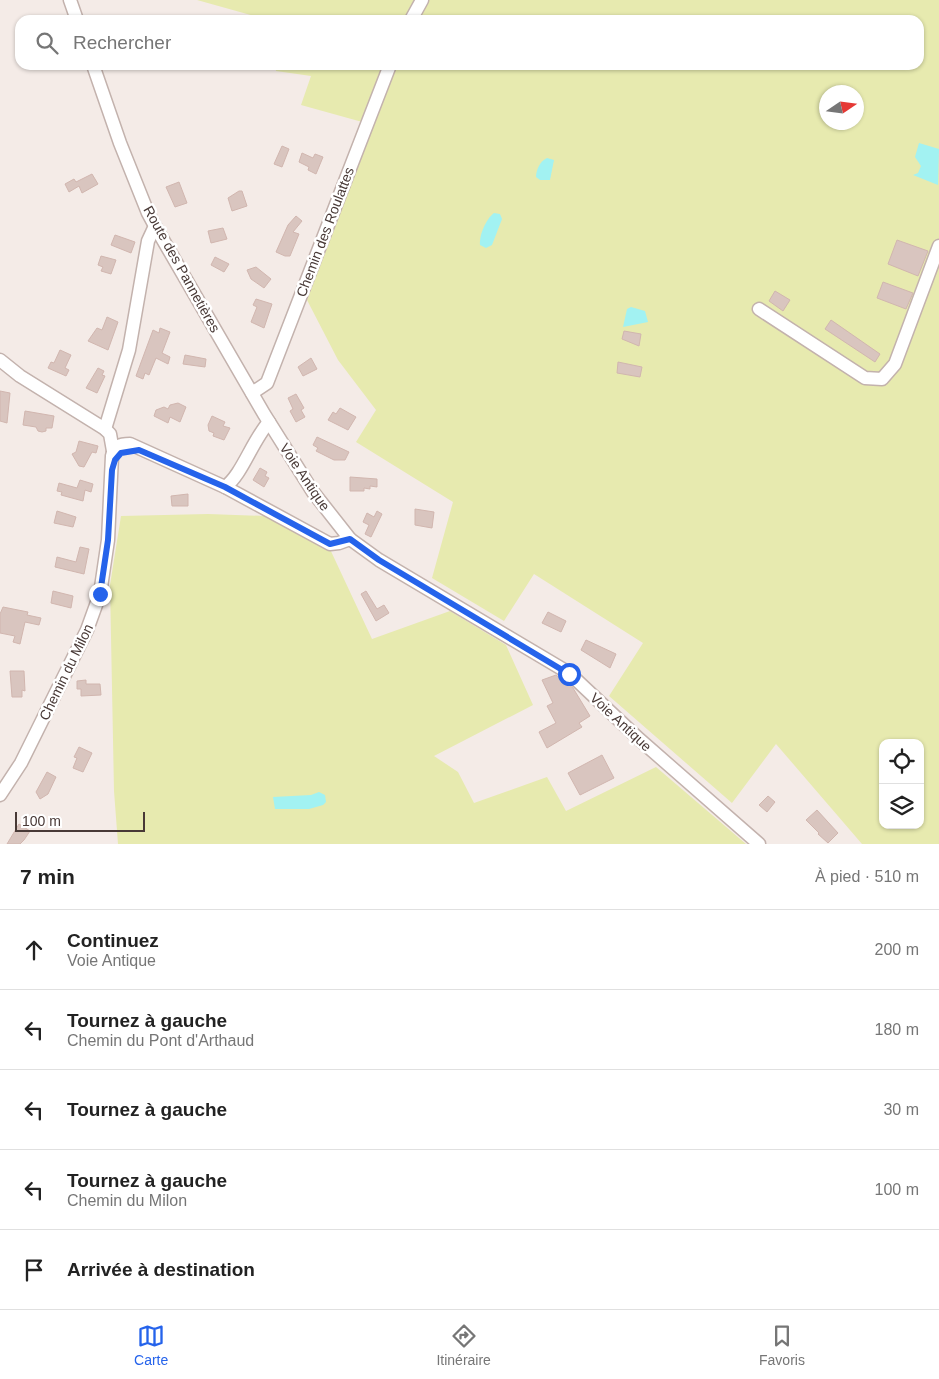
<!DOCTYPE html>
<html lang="fr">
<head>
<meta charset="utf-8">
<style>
  :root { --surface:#fff; --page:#f2f2f2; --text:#222; --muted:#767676; --line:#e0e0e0; --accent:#2563eb }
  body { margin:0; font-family:Helvetica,sans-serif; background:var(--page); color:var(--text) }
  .controls { position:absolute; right:15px; bottom:15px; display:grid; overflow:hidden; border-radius:10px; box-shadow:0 1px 4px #0004 }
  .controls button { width:45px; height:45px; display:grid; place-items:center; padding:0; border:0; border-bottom:1px solid var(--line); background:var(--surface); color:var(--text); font:25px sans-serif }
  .compass { position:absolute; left:819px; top:85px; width:45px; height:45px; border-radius:50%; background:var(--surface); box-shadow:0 1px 4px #0004; rotate:77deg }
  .scale { position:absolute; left:15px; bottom:12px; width:130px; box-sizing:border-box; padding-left:5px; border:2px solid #483936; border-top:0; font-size:14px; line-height:18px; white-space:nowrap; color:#483936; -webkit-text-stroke:4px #fff; paint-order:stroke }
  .stop { position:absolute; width:15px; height:15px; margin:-11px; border:4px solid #2563eb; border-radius:50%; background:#fff }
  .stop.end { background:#2563eb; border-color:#fff; box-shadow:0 1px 5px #0008 }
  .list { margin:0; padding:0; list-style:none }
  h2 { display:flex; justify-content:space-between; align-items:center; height:65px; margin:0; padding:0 20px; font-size:21px }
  h2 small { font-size:16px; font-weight:400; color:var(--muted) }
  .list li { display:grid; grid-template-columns:32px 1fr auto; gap:15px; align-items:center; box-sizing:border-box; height:80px; padding:0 20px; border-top:1px solid var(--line) }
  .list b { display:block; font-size:19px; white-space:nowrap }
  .list p { margin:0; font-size:16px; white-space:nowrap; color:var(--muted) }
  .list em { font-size:16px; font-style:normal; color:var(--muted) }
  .icon { flex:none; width:28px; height:28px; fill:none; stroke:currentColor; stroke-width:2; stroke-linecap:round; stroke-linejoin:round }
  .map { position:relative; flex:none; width:939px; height:844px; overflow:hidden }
  .search { position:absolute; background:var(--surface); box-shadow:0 1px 4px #0004; left:15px; right:15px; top:15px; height:55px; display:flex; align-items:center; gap:12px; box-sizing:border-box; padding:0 18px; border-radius:15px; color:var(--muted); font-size:19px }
  .sheet { height:465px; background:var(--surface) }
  nav { display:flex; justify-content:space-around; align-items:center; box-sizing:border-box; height:70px; border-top:1px solid var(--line); background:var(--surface); font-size:14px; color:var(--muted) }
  nav a { display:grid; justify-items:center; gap:2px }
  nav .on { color:var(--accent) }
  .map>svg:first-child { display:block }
</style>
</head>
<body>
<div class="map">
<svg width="939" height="844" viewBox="0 0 939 844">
  <rect width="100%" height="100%" fill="#f4ebe7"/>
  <g fill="#e7eaaf" fill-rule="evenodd">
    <path d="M197,0H939V844H862L776,744L732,803L609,696L643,643L534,574L504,621L432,578L453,502L356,442L376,410L338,360L307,300L373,125L301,105L311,76L276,71L275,65H919V20H268ZM826,92H856V122H826ZM883,743H920V825H883Z"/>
    <polygon points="208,514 267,516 329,547 372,639 450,611 506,645 533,705 434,756 458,772 474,803 547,777 566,811 656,767 746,844 118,844 114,791 110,585 121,516"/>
  </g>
  <g fill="#a2f2f2">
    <polygon points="919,143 939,149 938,185 913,175 918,173 921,166 915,157"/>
    <path d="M547,158L554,160L550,180H540L536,177C536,170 540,161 547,158Z"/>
    <path d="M494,213L500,214L502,219L492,245L486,248L480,245C479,235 486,219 494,213Z"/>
    <polygon points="631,307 645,311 648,322 623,327 627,309"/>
    <polygon points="319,792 325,795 326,802 323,805 309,809 275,809 273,797 311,795"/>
  </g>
  <g fill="#d9c5bf" stroke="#d1b6af">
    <polygon points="282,146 289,149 282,167 274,164"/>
    <polygon points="302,153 313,158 315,154 323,157 316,174 308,170 309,167 299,162"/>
    <polygon points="92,174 98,184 82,193 79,186 69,192 65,184 74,179 76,182"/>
    <polygon points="179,182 187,203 175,207 166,187"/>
    <polygon points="239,191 242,191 247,206 232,211 228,198"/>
    <polygon points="296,216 302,221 293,232 299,234 290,256 285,256 276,252 288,225"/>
    <polygon points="223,228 227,239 211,243 208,231"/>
    <polygon points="115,235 135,242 131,253 111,245"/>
    <polygon points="897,240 928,251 918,276 888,264"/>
    <polygon points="101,256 116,260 111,274 101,271 103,267 98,265"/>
    <polygon points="215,257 229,264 224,272 211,265"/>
    <polygon points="256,267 271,279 264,288 251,279 247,270"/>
    <polygon points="883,282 913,293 906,309 877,298"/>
    <polygon points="775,291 790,300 783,311 769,301"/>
    <polygon points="256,299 272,304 264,328 251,322 257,307 253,305"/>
    <polygon points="107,317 118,322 108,350 88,341 97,328 102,330"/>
    <polygon points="831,320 880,354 875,362 825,329"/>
    <polygon points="160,328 170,332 162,353 170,357 168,364 156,358 149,375 145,373 143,379 136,376 153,330 159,333"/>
    <polygon points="624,331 641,334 639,346 622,339"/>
    <polygon points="60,350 71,355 65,368 69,370 66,376 48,368 51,362 54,363"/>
    <polygon points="185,355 206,359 205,367 183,364"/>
    <polygon points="311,358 317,369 303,376 298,367"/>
    <polygon points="618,362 642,367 640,377 617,373"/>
    <polygon points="98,368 104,371 102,375 105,376 97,393 86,388"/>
    <polygon points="0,391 10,393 7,423 0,421"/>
    <polygon points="296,394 304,408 301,410 305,417 296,422 290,411 293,409 288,398"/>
    <polygon points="178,403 186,407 180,422 170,417 168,423 154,416 156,410 164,407 168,409 170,405"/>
    <polygon points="340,408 356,417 348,430 328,420 333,412 336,414"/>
    <polygon points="25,411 54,416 52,428 46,428 46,431 42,432 38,431 36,427 23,425"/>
    <polygon points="212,416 225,422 223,426 230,428 224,440 213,436 214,433 209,431 208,425"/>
    <polygon points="317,437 349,452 345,460 334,460 316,451 318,448 313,445"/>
    <polygon points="79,441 98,446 96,453 92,452 84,467 79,466 72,454 76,452"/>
    <polygon points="260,468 267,472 265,476 269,478 264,487 253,480"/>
    <polygon points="350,477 377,479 377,487 370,486 370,489 364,488 364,491 350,491"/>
    <polygon points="80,480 93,484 91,492 85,490 83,501 61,495 62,492 57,491 59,483 77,488"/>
    <polygon points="188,494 188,506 172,506 171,496"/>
    <polygon points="415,509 434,512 432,528 415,525"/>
    <polygon points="57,511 76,517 73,527 54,523"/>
    <polygon points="377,511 382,514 371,537 365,534 369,525 363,522 367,513 374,517"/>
    <polygon points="80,547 89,549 84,574 55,567 57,557 76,562"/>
    <polygon points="53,591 73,596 71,608 51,603"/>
    <polygon points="366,591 377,609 384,605 389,613 376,621 361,594"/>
    <polygon points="3,607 28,612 27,615 41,618 39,625 25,622 20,644 13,642 15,636 0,633 0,614"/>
    <polygon points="548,612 566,621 561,632 542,623"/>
    <polygon points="586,640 616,654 610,668 581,650"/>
    <polygon points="10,671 24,671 25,691 22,690 22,697 12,697"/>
    <polygon points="556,675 573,688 590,716 579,723 582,727 547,748 539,732 556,723 547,706 553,703 542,680"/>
    <polygon points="86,680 86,684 100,684 101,695 81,696 81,689 77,689 77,681"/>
    <polygon points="79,747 92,753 83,772 73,768 77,758 74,757"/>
    <polygon points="602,755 614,778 580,795 568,773"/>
    <polygon points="47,772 56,777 48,794 40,799 36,792"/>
    <polygon points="768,796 775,802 767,812 759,805"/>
    <polygon points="817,810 838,833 828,843 818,834 819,833 806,820"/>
    <polygon points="19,824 30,831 24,840 20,844 7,844"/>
  </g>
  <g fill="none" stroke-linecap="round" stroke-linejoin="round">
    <defs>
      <g id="minor">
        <polyline points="70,0 77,20"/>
        <polyline points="411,20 422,0"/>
        <polyline points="93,65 120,143 148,213 155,226 264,414 313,492 350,539 379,560 569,673 639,739 759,844"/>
        <polyline points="759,309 865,378 882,379 895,364 939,246"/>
        <polyline points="0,360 20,376 105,429 110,434 113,451"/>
        <polyline points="252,393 267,383 390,65"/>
        <polyline points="105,429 129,350 148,241 155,226"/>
        <path d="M225,487C242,475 252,441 269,422"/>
        <path d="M0,795L21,763L87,630L100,594L108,540L112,456C114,446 120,444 130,444L225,487L330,544L339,543L350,539"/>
      </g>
    </defs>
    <use href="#minor" stroke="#c3b2ad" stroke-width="15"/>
    <use href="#minor" stroke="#fff" stroke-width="12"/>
  </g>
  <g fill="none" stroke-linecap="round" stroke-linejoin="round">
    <polyline stroke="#2563eb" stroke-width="6" points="100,594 108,540 112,470 115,460 121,453 139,450 225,487 330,544 350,539 379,560 569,674"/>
  </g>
  <g text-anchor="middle" stroke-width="5" stroke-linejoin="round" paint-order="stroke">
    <g font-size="14" fill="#483936" stroke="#fff">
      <text transform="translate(325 232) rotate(-69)" y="5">Chemin des Roulattes</text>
      <text transform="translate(182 269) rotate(61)" y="5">Route des Pannetières</text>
      <text transform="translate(305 477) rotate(56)" y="5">Voie Antique</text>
      <text transform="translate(66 672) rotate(-64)" y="5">Chemin du Milon</text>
      <text transform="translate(621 722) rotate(43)" y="5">Voie Antique</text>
    </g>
  </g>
</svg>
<div class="controls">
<button><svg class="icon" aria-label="locate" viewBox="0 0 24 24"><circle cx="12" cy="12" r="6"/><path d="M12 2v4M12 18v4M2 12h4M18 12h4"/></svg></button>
<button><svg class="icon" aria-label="layers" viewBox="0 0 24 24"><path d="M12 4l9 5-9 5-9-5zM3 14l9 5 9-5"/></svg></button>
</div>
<svg class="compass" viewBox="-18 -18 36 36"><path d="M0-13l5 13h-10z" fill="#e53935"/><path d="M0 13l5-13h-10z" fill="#767676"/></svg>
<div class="scale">100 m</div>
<div class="stop" style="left:569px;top:674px"></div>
<div class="stop end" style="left:100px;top:594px"></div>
<div class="search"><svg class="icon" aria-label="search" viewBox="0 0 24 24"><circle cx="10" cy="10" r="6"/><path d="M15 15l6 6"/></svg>Rechercher</div>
</div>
<section class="sheet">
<h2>7 min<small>À pied · 510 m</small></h2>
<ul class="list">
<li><svg class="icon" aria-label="ahead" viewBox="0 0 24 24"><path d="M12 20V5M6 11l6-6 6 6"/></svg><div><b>Continuez</b><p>Voie Antique</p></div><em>200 m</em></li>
<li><svg class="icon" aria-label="left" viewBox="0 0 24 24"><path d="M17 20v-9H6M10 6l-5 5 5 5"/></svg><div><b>Tournez à gauche</b><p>Chemin du Pont d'Arthaud</p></div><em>180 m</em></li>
<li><svg class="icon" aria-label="left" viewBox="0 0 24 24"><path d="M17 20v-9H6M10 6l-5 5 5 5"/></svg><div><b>Tournez à gauche</b></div><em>30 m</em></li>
<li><svg class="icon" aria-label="left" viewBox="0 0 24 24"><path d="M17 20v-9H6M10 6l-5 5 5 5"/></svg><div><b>Tournez à gauche</b><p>Chemin du Milon</p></div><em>100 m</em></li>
<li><svg class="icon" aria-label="arrive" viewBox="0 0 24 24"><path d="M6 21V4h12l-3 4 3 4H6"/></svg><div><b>Arrivée à destination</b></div></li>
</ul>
</section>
<nav>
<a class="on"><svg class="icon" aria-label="map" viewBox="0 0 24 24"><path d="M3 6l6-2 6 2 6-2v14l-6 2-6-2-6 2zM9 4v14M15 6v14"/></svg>Carte</a>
<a><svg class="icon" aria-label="directions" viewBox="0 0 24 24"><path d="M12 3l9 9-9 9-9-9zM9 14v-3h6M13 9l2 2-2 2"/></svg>Itinéraire</a>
<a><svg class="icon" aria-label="saved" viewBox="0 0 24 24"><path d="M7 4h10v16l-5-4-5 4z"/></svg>Favoris</a>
</nav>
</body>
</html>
